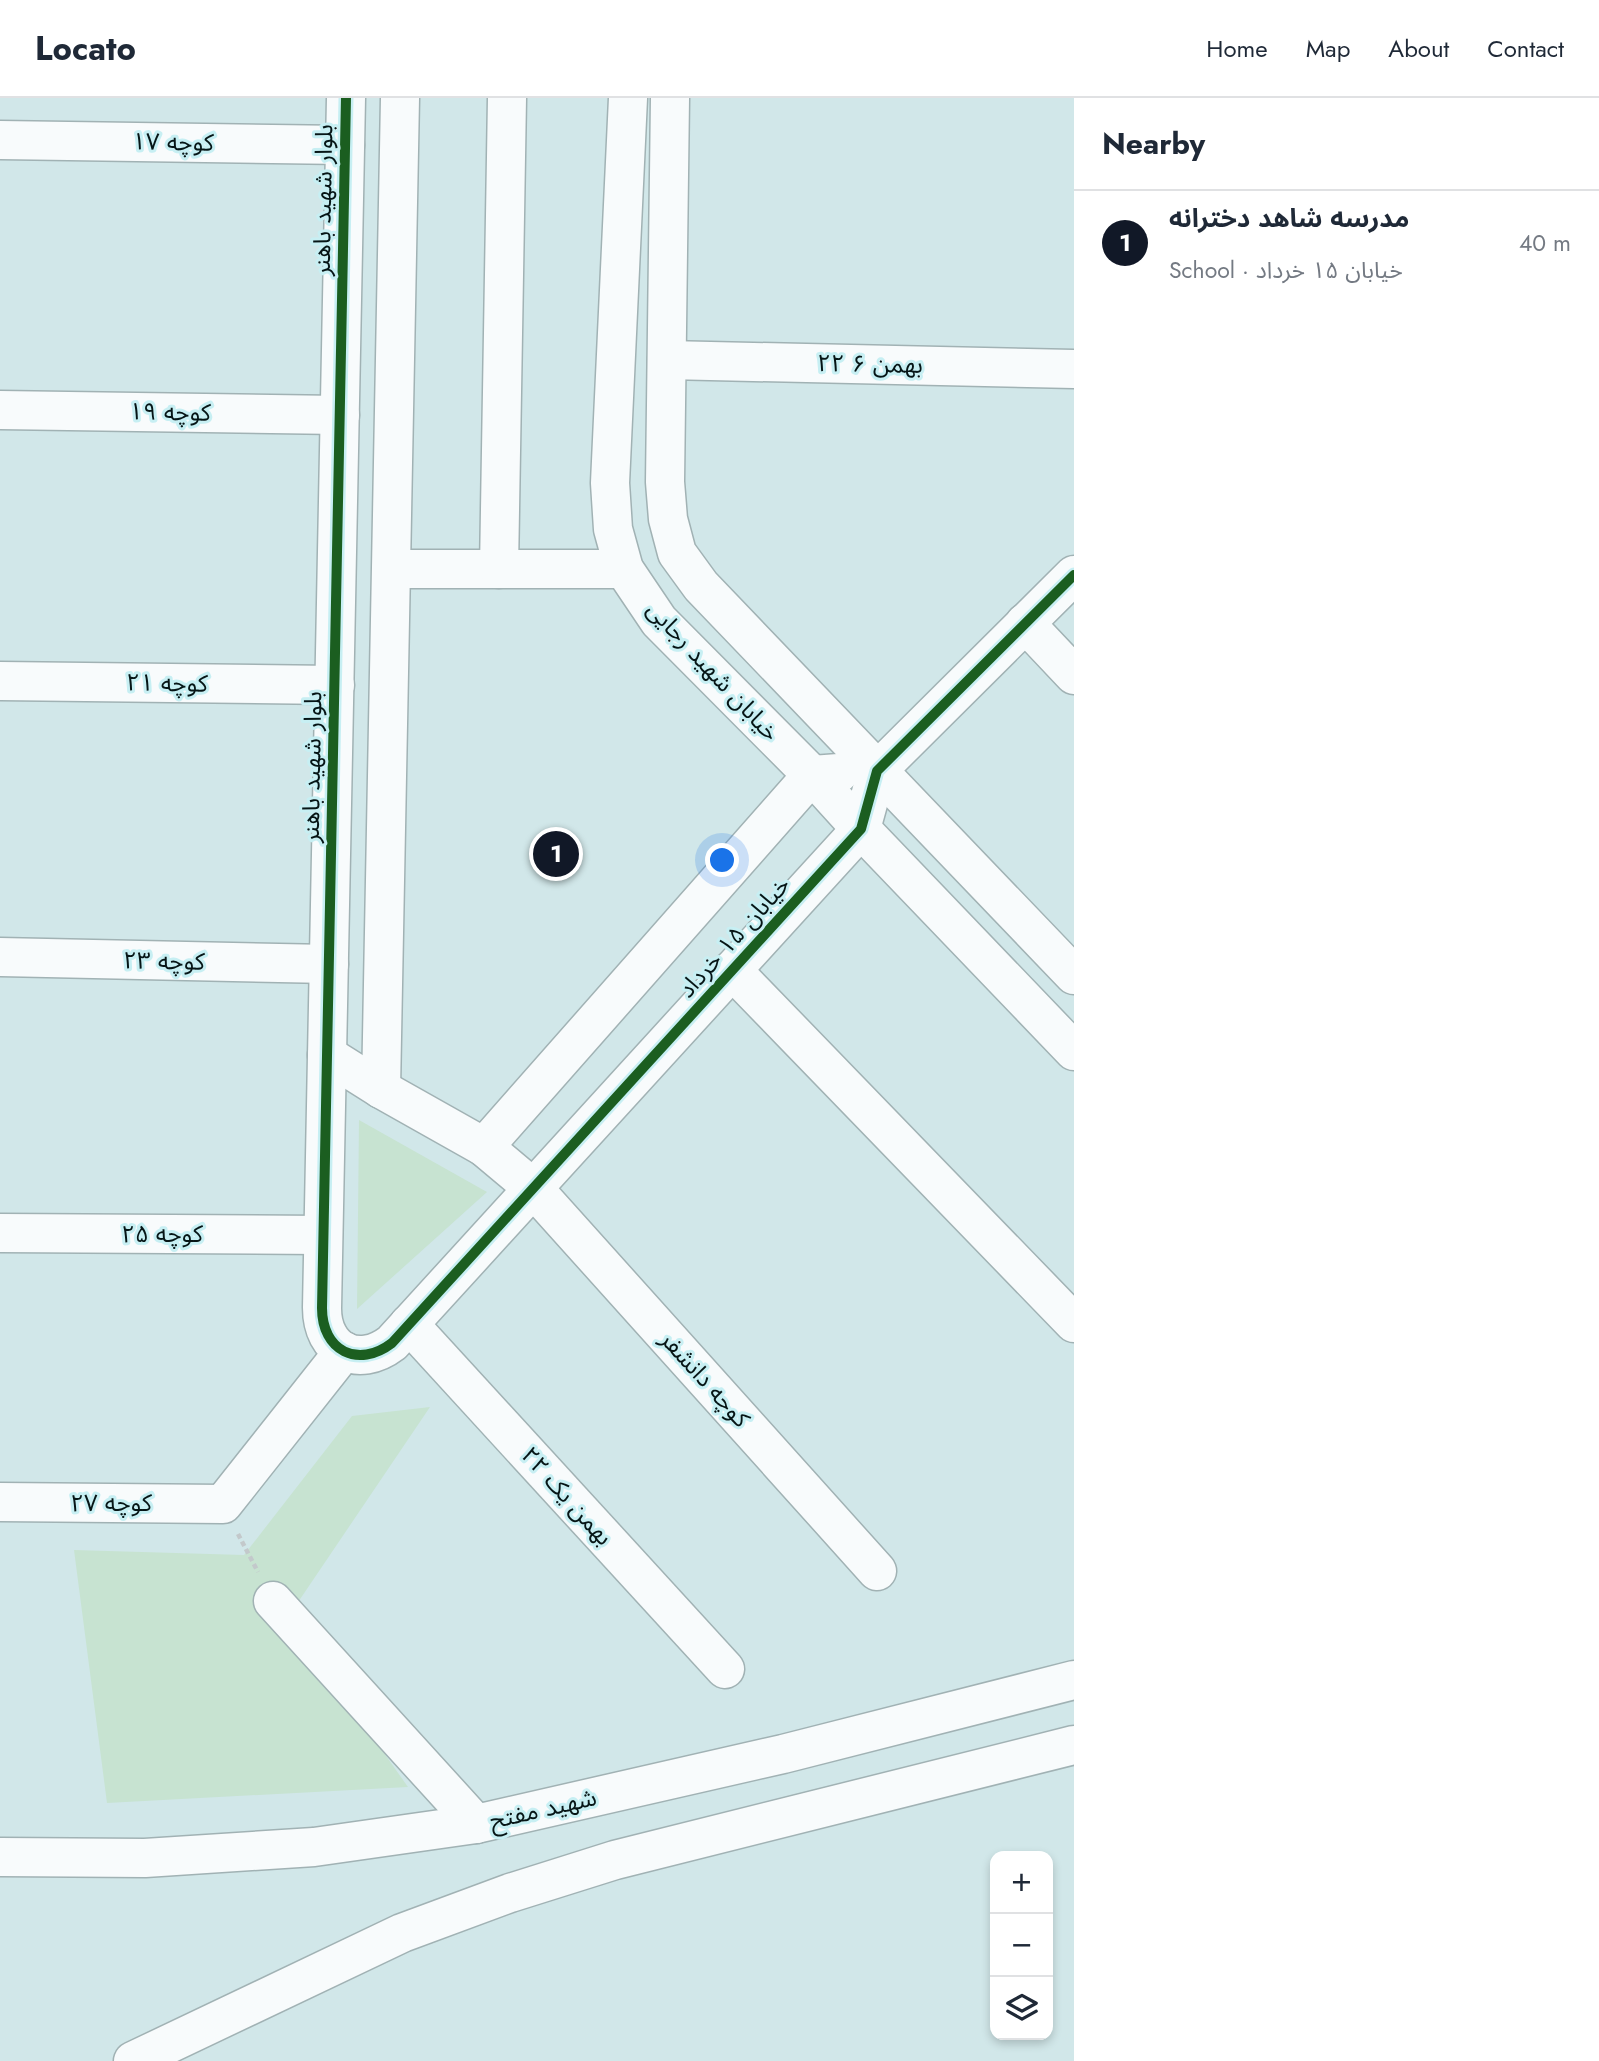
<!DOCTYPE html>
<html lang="en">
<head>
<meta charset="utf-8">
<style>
  :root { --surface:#fff; --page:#f6f6f7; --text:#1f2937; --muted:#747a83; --line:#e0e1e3; --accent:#111827 }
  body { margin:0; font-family:Jost,"Noto Sans Arabic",sans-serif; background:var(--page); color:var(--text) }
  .controls { position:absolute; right:21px; bottom:21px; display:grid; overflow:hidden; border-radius:14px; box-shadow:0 4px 10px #0003 }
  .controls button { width:63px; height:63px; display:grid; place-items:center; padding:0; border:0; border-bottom:2px solid var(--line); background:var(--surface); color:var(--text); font:35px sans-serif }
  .you { position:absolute; left:723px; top:763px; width:24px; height:24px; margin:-18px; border:5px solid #fff; border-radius:50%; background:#1a73e8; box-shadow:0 0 0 10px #1a73e833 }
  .badge { display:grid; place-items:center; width:46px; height:46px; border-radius:50%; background:var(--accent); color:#fff; font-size:23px; font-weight:700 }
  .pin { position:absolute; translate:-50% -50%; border:4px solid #fff; box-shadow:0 2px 7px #0006 }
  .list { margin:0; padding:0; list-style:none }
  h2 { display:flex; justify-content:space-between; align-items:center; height:91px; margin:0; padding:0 28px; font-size:30px }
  h2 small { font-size:23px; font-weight:400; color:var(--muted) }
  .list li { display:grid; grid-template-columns:46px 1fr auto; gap:21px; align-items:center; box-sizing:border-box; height:98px; padding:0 28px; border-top:2px solid var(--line) }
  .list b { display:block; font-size:26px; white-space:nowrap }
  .list p { margin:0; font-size:23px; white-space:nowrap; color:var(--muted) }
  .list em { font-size:23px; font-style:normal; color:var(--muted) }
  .icon { flex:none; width:38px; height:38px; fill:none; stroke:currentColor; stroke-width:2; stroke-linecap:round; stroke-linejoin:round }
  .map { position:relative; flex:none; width:1074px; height:1963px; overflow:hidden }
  header { display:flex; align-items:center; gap:42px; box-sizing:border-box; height:98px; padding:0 35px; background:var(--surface); border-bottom:2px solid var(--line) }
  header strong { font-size:33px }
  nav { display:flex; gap:38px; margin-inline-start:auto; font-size:24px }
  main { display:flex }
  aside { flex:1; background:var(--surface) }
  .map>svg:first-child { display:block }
</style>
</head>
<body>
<header>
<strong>Locato</strong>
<nav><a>Home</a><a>Map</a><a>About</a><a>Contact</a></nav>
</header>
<main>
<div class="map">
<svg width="1074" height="1963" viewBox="0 0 1074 1963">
  <rect width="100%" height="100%" fill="#d1e7e9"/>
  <g fill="#c7e3d1">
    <polygon points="359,1022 487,1094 357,1211"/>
    <polygon points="430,1309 288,1519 408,1689 107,1705 74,1452 244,1457 352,1318"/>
  </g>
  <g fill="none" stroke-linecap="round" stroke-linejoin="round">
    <defs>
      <g id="minor">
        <path d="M346,0L322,1210C322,1253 358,1271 392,1245L861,731L877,673L1074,477"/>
        <polyline points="628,0 610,385 613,431 624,471 659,523 812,677 861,731 1074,953"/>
        <polyline points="670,0 665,384 668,421 677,455 701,488 1074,877"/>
        <polyline points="0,42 345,47"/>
        <polyline points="667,262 1074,271"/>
        <polyline points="0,312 340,317"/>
        <polyline points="392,471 624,471"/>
        <polyline points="499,471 507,0"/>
        <polyline points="1025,525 1074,577"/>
        <polyline points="0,583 335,587"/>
        <polyline points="0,859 329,866"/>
        <polyline points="732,872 1074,1225"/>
        <polyline points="327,957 381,991 484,1049 533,1090 877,1473"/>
        <polyline points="381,991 400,0"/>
        <polyline points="484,1049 812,677 839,675"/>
        <polyline points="0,1135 323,1137"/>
        <polyline points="409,1226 725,1571"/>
        <polyline points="0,1404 223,1406 344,1253"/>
        <polyline points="273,1503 476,1726"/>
      </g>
      <g id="major">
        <polyline points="0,1759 145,1760 314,1749 476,1726 783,1656 1074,1582"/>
        <polyline points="133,1963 402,1835 510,1795 615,1762 1074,1647"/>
      </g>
    </defs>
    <use href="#minor" stroke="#a1b2b4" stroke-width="41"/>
    <use href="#major" stroke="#a1b2b4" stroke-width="41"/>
    <polyline stroke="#c3c9cb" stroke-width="4.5" stroke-dasharray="5 3.5" stroke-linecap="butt" points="238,1436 258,1474"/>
    <use href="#minor" stroke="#f8fbfc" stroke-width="38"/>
    <use href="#major" stroke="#f8fbfc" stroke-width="38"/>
    <defs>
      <path id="cycleway" d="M346,0L322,1210C322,1253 358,1271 392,1245L861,731L877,673L1074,477"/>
    </defs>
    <use href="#cycleway" stroke="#c7eff3" stroke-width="15"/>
    <use href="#cycleway" stroke="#1b5e20" stroke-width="10"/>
  </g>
  <g text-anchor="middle" stroke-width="6" stroke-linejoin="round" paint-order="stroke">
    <g font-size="24" fill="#061516" stroke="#c7eff3">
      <text transform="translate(173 44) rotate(1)" y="8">کوچه ۱۷</text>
      <text transform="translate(323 102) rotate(-89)" y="8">بلوار شهید باهنر</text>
      <text transform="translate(870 266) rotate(1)" y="8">۲۲ بهمن ۶</text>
      <text transform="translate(170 314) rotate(1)" y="8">کوچه ۱۹</text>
      <text transform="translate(713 573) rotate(47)" y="8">خیابان شهید رجایی</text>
      <text transform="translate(167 585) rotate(1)" y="8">کوچه ۲۱</text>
      <text transform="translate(312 669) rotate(-89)" y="8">بلوار شهید باهنر</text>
      <text transform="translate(734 839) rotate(-48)" y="8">خیابان ۱۵ خرداد</text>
      <text transform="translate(164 863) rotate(1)" y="8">کوچه ۲۳</text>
      <text x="162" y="1144">کوچه ۲۵</text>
      <text transform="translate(705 1281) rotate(48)" y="8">کوچه دانشفر</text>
      <text transform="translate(567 1398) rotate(48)" y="8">۲۲ بهمن یک</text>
      <text x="111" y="1413">کوچه ۲۷</text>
      <text transform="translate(543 1711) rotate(-13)" y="8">شهید مفتح</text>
    </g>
  </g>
</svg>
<div class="controls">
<button>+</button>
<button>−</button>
<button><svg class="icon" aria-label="layers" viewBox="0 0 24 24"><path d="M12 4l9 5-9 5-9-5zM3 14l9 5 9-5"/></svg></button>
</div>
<div class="you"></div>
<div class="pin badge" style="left:556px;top:756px">1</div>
</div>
<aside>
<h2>Nearby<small></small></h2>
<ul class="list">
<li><span class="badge">1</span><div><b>مدرسه شاهد دخترانه</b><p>School · خیابان ۱۵ خرداد</p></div><em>40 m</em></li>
</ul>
</aside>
</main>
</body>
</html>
